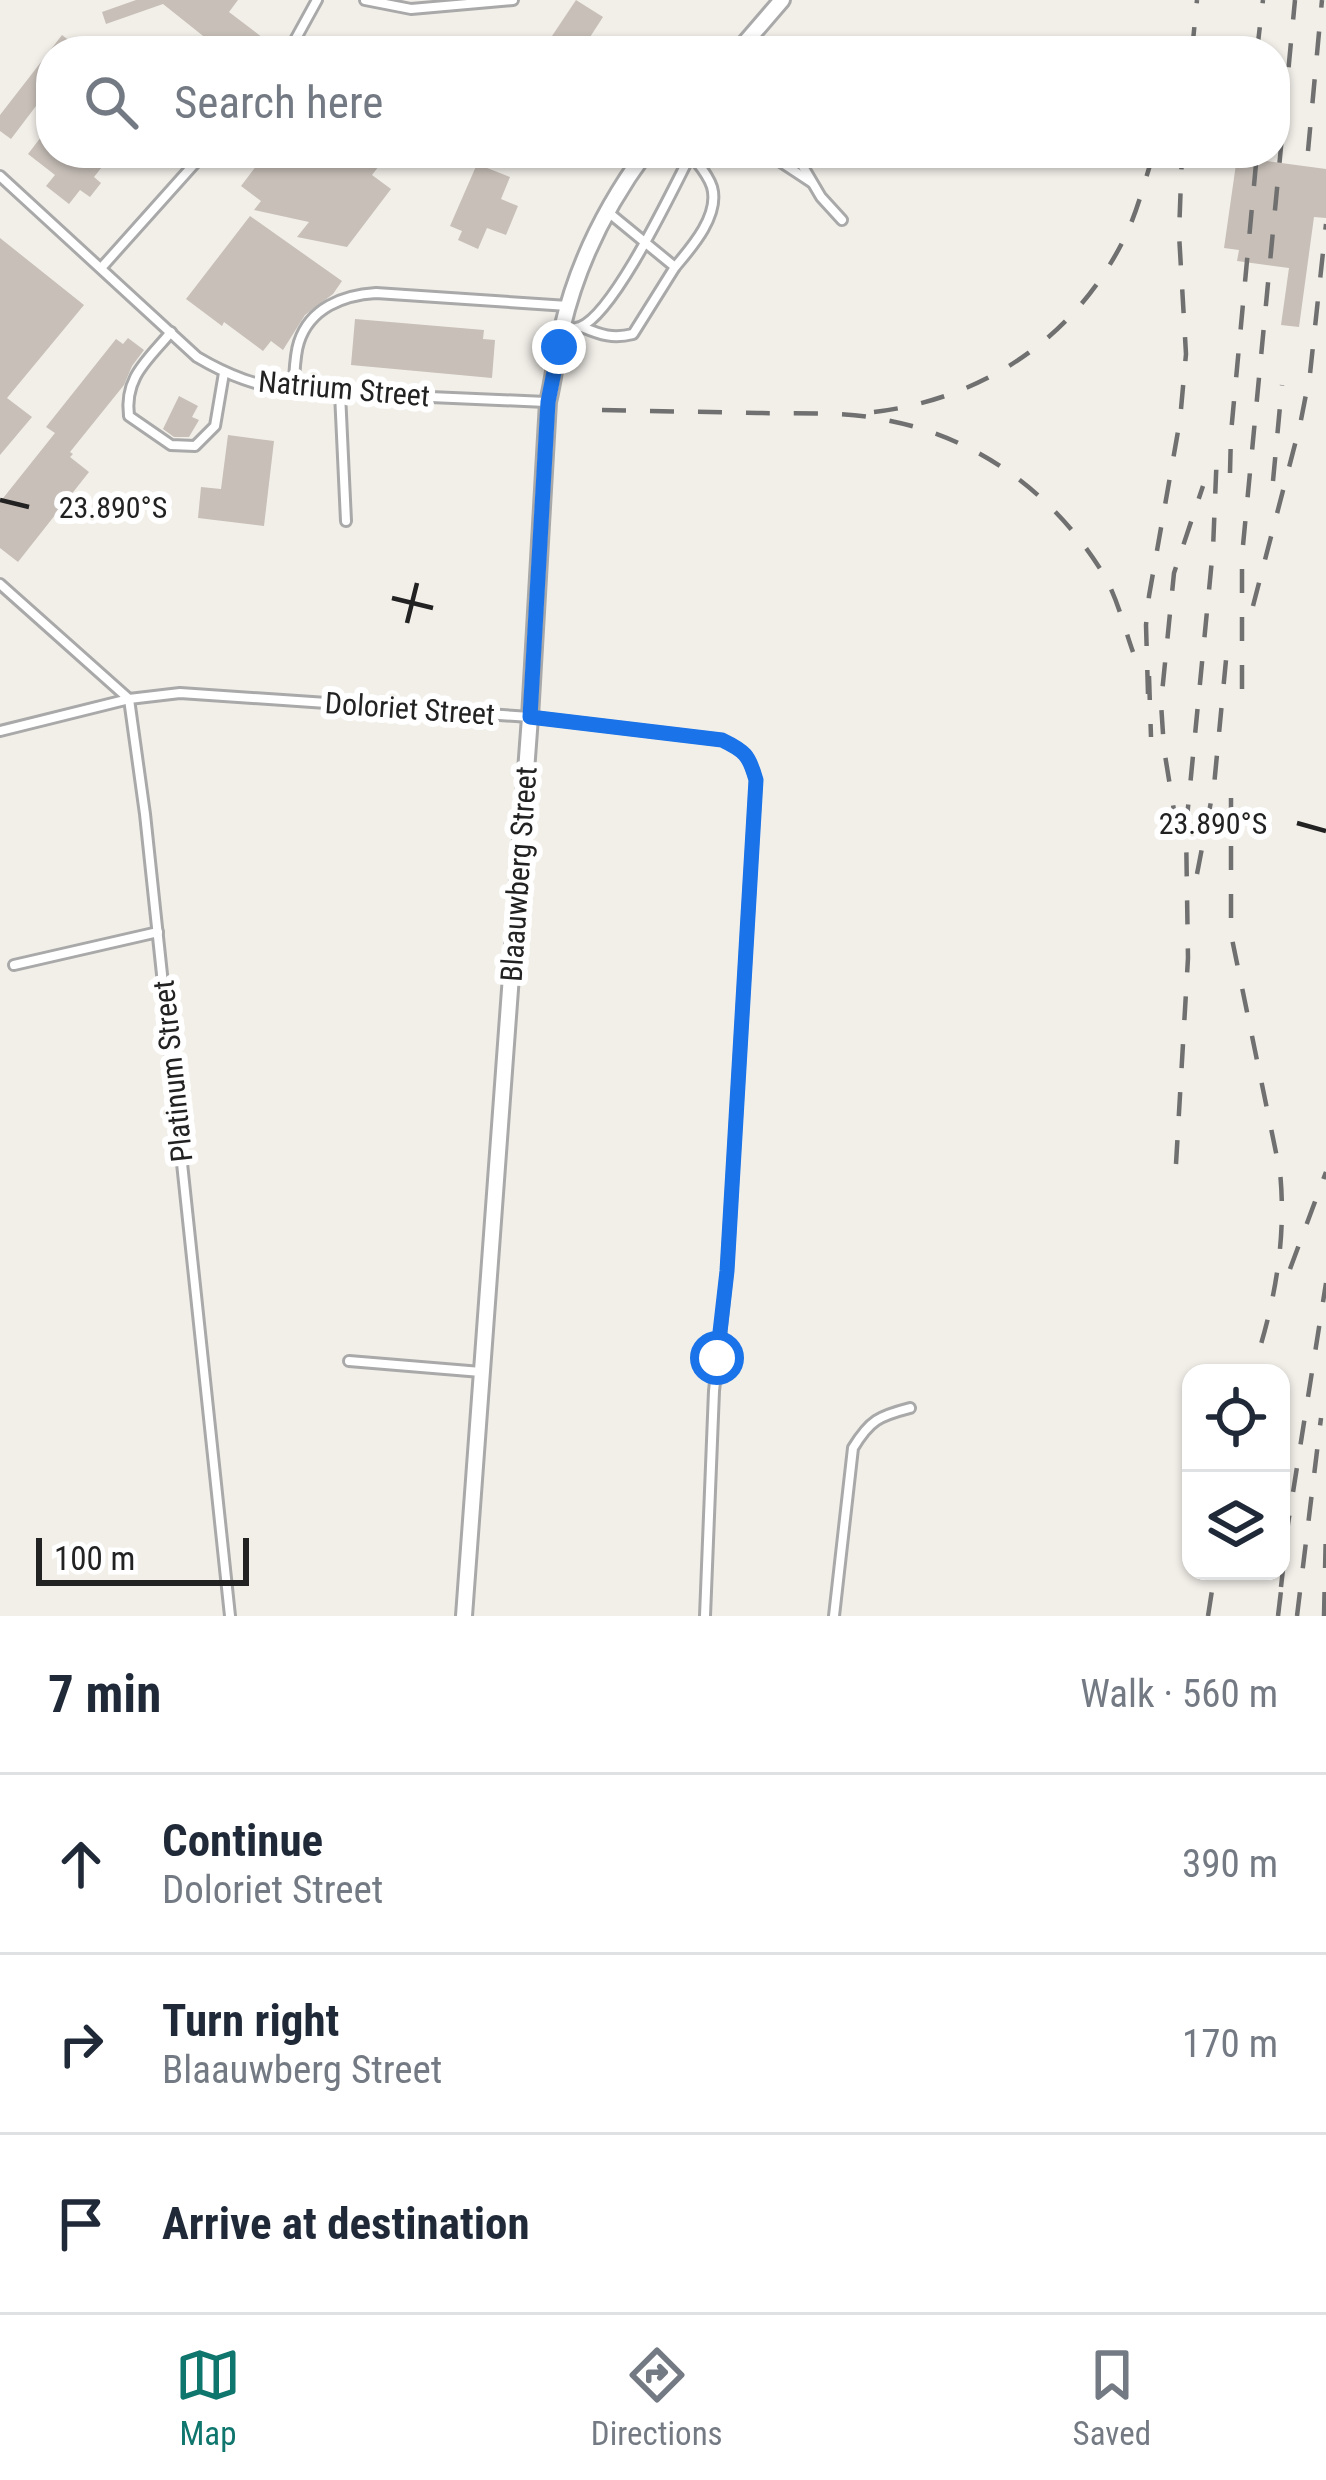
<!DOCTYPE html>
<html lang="en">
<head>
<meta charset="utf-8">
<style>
  :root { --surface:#fff; --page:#f6f6f7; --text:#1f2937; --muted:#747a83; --line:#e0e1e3; --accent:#0f766e }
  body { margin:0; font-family:"Roboto Condensed",sans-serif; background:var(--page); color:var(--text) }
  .controls { position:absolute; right:36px; bottom:36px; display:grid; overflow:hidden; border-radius:24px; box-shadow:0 3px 9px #0004 }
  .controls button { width:108px; height:108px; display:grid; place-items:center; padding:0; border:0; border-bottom:3px solid var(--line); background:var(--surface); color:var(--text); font:60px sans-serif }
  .scale { position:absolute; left:36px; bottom:30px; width:213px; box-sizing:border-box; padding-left:12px; border:6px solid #222; border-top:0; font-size:33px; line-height:42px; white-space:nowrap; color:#222; -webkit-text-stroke:9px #fff; paint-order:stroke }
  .stop { position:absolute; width:36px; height:36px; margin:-27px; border:9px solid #1a73e8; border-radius:50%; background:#fff }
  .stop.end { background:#1a73e8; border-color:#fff; box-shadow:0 3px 12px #0008 }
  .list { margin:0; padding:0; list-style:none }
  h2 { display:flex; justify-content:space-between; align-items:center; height:156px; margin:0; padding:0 48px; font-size:51px }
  h2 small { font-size:39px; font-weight:400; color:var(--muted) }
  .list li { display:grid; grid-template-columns:78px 1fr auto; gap:36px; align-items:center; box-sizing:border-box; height:180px; padding:0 48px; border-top:3px solid var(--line) }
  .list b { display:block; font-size:45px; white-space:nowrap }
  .list p { margin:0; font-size:39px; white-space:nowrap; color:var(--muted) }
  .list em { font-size:39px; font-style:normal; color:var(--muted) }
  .icon { flex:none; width:66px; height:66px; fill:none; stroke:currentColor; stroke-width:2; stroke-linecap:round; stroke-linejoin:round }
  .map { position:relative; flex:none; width:1326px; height:1616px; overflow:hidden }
  .search { position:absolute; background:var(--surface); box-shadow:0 3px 9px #0004; left:36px; right:36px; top:36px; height:132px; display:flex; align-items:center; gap:30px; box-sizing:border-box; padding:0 42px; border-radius:48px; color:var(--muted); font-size:45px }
  .sheet { height:696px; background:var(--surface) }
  nav { display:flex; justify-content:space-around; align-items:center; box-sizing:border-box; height:168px; border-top:3px solid var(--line); background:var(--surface); font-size:33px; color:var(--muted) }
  nav a { display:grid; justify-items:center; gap:6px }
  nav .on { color:var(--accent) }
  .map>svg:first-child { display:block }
</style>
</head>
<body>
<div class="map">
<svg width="1326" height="1616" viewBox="0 0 1326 1616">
  <rect width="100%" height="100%" fill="#f2efe9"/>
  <g fill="#c7bfb8">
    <polygon points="136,0 238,0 229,12 267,41 259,51 222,51 163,4 106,24 102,12"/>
    <polygon points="576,0 603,17 581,51 542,51"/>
    <polygon points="62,35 83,51 51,51 51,118 36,106 11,139 0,131 0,115"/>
    <polygon points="51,124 51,153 113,153 94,177 101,183 90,197 80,190 69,204 46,186 55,175 28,154"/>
    <polygon points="266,153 306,153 313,158 316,153 389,153 372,175 391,189 347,247 297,237 309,222 254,210 261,201 241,186"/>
    <polygon points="1237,157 1326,169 1326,218 1314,217 1299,327 1281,325 1289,268 1237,261 1239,250 1224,248"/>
    <polygon points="477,164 510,177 501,199 518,206 506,235 487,228 478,249 458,240 462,231 450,226"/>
    <polygon points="250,216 342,281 333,294 305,315 283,350 271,341 263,351 224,322 222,326 186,299"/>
    <polygon points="0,238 84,305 7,398 32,417 0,455"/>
    <polygon points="355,319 484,330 483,339 495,340 492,378 351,365"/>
    <polygon points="128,338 144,350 132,366 124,385 70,452 73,454 70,457 89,472 18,562 0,548 0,502 55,433 46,427 116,339 123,344"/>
    <polygon points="179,396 198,406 192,417 199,420 189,437 174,437 163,429"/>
    <polygon points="228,435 274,441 264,526 198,518 201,487 221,489"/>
  </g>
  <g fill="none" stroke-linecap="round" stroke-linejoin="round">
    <defs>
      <g id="service">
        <polyline points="365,0 411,9 513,0"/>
        <polyline points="289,51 317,0"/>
        <polyline points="767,153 811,182"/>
        <polyline points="795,153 821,197 842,220"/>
        <path d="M0,176L197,357C229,376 257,386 293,391L546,402"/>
        <path d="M608,212L675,267C692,247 720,215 712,187C708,174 698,164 690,153"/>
        <polyline points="102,267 204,153"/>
        <path d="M582,327C601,335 613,339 633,334L675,267"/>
        <path d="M561,330C568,329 574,329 580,327C614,314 673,189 691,154"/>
        <path d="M171,332C148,360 124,377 129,416L171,445L195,446L215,426L224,373"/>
        <path d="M293,391C295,376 294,357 299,342C310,308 343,295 376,293L568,306"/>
        <polyline points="340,393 346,521"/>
        <polyline points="0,584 129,699 145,814 230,1616"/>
        <path d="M0,731L129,699L180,693L530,717L722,740C745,751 749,755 756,780L727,1271L714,1391L705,1616"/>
        <polyline points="14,965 158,932"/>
        <polyline points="349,1361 481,1372"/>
        <path d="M834,1616L853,1448C870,1420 879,1416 910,1408"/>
      </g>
      <g id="minor">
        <polyline points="738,51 782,0"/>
        <path d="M464,1616L530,717L548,402C554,378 556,353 562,329C577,264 606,206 645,153"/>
      </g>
    </defs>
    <use href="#service" stroke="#a9a9a9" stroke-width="14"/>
    <use href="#minor" stroke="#a9a9a9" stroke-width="20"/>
    <use href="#service" stroke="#fff" stroke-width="8"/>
    <use href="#minor" stroke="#fff" stroke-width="14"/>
    <g stroke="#707070" stroke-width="4.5" stroke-dasharray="24 24" stroke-linecap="butt">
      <polyline points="1192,51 1197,0"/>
      <polyline points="1257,51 1263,0"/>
      <polyline points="1308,151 1322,0"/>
      <path d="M602,410C654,411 706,412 758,413C800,414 845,411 886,420C976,437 1050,491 1099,567C1116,592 1123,624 1133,652"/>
      <path d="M874,412C982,399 1072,340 1122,243C1135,218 1142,191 1150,165"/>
      <polyline points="1230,473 1231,433 1257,153"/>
      <polyline points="1273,481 1282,385"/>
      <polyline points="1253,606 1300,425 1310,374 1326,224"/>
      <polyline points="1149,676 1151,737"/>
      <polyline points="1242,689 1242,556 1295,0"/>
      <polyline points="1148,694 1146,625 1149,596 1180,420 1186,354 1179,234 1182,153"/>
      <path d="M1231,798V934L1280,1172C1287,1241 1274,1307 1252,1373"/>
      <polyline points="1177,829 1164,749 1161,703 1174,573 1203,486"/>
      <polyline points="1197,874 1214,786 1226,660"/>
      <polyline points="1176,1164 1188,958 1186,828 1213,549 1217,451"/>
      <polyline points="1290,1269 1326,1172"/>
      <polyline points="1281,1587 1288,1524 1326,1283"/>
      <polyline points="1208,1616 1215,1571"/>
      <polyline points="1278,1616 1283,1574"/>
      <polyline points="1297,1616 1321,1418"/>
      <polyline points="1324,1616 1326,1527"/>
    </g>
  </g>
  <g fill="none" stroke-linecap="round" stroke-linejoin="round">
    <path stroke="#1a73e8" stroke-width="15" d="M559,347L548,402L530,717L722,740C745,751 749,755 756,780L727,1271L717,1358"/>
  </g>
  <path fill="none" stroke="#222" stroke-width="4.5" d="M0,500L29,507M392,598L433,608M407,623L417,583M1297,823L1326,831"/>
  <g text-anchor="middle" stroke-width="12" stroke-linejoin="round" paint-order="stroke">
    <g font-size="30" fill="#222" stroke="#fff">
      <text transform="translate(344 389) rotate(5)" y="10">Natrium Street</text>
      <text transform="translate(410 709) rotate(4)" y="10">Doloriet Street</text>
      <text transform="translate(519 874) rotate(-86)" y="10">Blaauwberg Street</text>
      <text transform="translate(173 1071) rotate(-96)" y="10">Platinum Street</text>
    </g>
  </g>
  <g font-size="30" text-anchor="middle" fill="#222" stroke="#fff" stroke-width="12" stroke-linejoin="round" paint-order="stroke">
    <text x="113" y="518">23.890°S</text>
    <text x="1213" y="834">23.890°S</text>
  </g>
</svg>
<div class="controls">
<button><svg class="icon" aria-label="locate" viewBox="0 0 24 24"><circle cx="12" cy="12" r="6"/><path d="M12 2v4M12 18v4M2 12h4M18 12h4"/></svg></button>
<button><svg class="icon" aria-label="layers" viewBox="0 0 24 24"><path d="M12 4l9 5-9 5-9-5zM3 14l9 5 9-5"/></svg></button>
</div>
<div class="scale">100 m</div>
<div class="stop" style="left:717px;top:1358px"></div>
<div class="stop end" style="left:559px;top:347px"></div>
<div class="search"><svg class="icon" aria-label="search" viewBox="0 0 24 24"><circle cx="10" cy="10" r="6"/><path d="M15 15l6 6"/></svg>Search here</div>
</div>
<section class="sheet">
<h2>7 min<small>Walk · 560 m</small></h2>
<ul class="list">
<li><svg class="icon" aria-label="ahead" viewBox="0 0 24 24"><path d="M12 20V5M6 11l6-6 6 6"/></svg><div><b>Continue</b><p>Doloriet Street</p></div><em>390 m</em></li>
<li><svg class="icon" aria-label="right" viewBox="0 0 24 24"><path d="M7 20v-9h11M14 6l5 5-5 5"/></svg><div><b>Turn right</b><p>Blaauwberg Street</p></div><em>170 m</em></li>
<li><svg class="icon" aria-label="arrive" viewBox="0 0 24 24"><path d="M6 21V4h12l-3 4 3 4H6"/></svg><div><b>Arrive at destination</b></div></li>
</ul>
</section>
<nav>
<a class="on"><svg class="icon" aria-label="map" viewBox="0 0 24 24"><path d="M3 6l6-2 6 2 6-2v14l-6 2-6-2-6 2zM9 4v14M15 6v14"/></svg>Map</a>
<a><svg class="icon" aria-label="directions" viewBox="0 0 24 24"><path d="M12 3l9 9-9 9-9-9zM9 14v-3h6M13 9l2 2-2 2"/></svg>Directions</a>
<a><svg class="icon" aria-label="saved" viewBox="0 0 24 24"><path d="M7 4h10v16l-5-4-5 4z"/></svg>Saved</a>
</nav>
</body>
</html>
